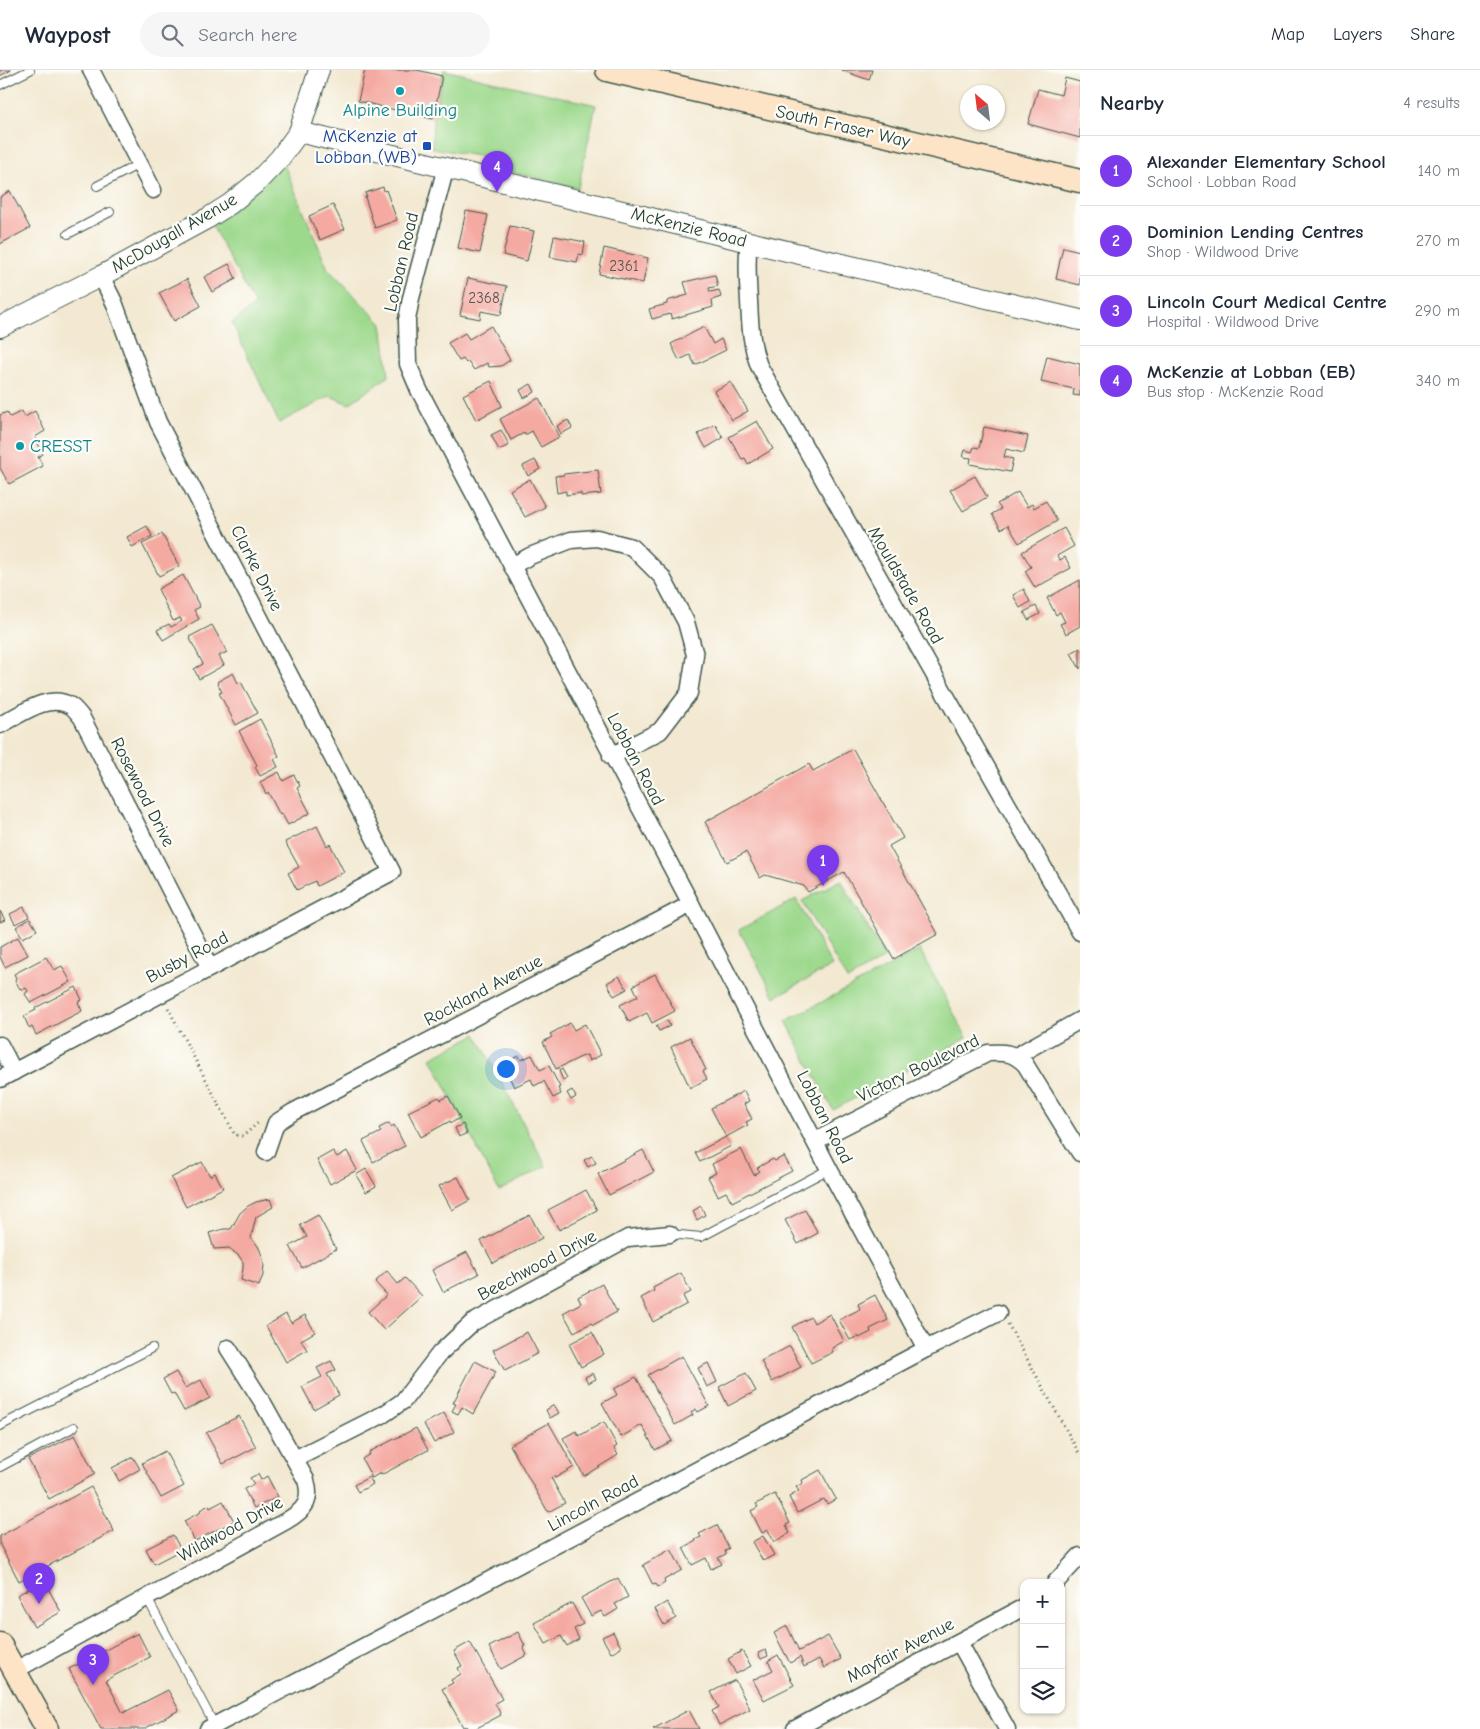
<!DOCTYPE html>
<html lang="en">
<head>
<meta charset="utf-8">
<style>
  :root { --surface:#fff; --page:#f6f6f7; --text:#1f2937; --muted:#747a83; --line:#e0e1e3; --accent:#7c3aed }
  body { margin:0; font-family:"Comic Neue",sans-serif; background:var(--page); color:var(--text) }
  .controls { position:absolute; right:15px; bottom:15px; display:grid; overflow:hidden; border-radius:10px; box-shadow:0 1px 4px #0004 }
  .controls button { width:45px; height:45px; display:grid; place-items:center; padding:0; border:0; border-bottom:1px solid var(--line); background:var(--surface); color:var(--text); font:25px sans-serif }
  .compass { position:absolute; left:960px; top:15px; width:45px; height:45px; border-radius:50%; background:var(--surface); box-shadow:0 1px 4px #0004; rotate:332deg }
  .you { position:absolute; left:505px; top:998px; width:18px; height:18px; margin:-12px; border:4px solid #fff; border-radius:50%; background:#1a73e8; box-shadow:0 0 0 8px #1a73e833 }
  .badge { display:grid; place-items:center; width:32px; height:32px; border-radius:50%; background:var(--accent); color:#fff; font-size:16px; font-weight:700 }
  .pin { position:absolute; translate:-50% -41px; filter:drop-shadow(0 1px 2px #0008) }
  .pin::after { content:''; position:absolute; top:26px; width:18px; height:15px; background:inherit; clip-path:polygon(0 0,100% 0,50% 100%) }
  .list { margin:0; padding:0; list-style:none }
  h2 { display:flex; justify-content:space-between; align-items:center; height:65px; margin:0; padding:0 20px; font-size:21px }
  h2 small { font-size:16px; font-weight:400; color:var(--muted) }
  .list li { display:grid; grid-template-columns:32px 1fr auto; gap:15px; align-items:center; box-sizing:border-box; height:70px; padding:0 20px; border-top:1px solid var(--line) }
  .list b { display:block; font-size:19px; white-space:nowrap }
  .list p { margin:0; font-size:16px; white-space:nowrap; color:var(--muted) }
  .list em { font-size:16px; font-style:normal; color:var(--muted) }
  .icon { flex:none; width:28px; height:28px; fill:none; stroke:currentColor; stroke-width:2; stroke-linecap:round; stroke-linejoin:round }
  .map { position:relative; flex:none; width:1080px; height:1659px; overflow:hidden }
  header { display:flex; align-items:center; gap:30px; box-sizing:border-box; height:70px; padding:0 25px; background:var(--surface); border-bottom:1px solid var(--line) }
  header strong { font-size:24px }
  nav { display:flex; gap:28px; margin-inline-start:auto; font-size:18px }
  .search { width:350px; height:45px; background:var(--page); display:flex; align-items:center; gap:12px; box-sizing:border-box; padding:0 18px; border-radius:28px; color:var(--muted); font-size:19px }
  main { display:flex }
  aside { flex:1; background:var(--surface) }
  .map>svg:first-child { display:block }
</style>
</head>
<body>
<header>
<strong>Waypost</strong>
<div class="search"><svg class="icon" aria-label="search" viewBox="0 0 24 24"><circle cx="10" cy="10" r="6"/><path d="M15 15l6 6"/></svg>Search here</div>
<nav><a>Map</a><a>Layers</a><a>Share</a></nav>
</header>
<main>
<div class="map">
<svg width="1080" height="1659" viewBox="0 0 1080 1659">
  <rect width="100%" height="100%" fill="#fdfcf7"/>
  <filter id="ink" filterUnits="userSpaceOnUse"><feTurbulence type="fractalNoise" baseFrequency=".02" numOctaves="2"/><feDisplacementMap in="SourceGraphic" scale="10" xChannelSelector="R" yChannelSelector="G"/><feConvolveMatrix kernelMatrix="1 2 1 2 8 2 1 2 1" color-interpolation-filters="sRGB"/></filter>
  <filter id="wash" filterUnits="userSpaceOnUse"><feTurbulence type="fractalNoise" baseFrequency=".0096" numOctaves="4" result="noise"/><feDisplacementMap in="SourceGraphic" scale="20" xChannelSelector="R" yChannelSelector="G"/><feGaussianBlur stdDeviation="1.12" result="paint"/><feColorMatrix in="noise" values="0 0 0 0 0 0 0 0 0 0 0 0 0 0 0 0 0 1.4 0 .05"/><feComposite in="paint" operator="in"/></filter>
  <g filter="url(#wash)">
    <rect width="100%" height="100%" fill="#f3e9d2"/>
    <g fill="#9dd98d" stroke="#5e8b60">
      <polygon points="444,0 596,35 578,118 493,98 495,89 432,78 433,49"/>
      <polygon points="282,90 328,199 382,254 389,306 349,334 330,326 279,353 232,253 255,235 209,150"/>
      <polygon points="841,810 885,888 847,910 802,831"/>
      <polygon points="796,829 832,896 775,927 739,860"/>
      <polygon points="920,880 967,968 833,1040 786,951"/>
      <polygon points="476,964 546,1096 499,1121 431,988"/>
    </g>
    <g id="blocks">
      <g fill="#f4a9a1">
        <polygon points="0,0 11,0 0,6"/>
        <polygon points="365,0 417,0 442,6 433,49 358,31"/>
        <polygon points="841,0 872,0 869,10"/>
        <polygon points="1065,8 1080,12 1080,68 1028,54 1038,19 1061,25"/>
        <polygon points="383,117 384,121 386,120 397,150 375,158 365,127 367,127 365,123"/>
        <polygon points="10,121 30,158 0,174 0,127"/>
        <polygon points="333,135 345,159 320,170 309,146"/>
        <polygon points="466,141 488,145 480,183 458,178"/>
        <polygon points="510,156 534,161 527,191 503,185"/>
        <polygon points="554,166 585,172 583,185 579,184 577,192 550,187"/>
        <polygon points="1063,177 1080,181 1080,215 1056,209"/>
        <polygon points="604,178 648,188 643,213 599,204"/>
        <polygon points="229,194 236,209 212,222 204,207"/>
        <polygon points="715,205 718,216 709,218 710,222 719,220 721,227 712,230 713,237 672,249 670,244 652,249 649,239 667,234 667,231 688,225 684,212"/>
        <polygon points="468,208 507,216 501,245 481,241 480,249 460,245"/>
        <polygon points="187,209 201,236 174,251 159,223"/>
        <polygon points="491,256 510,290 501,296 489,297 487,293 474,300 468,291 466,293 463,289 459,291 448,273 465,263 469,269"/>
        <polygon points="704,257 713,274 721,269 726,280 695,295 690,285 679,290 671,274"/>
        <polygon points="1047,286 1080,294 1080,326 1073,325 1074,319 1041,312"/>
        <polygon points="491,311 502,336 476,350 463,325"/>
        <polygon points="731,312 748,341 732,350 714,321"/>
        <polygon points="531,314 535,322 524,328 520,320"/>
        <polygon points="539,328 559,367 541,377 532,361 525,365 524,363 511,370 500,349"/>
        <polygon points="22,341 25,347 35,341 45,361 35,367 43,384 38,387 43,396 9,414 0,398 0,345 7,342 10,347"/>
        <polygon points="568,350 572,358 561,364 557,356"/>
        <polygon points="757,351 773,379 748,394 745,388 742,389 729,367"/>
        <polygon points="715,354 723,368 706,378 698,364"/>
        <polygon points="984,357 1028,366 1024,383 1006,379 1004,387 1013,389 1010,402 970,394 971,388 963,387 965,380 972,382 974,377 979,378"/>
        <polygon points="501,360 509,375 499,380 491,365"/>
        <polygon points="535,390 540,399 528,406 523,396"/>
        <polygon points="598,400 601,424 581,426 581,423 566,425 566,421 557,423 555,406 564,405 564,404"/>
        <polygon points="975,406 987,427 963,441 950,420"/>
        <polygon points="530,409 545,437 525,447 510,420"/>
        <polygon points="1018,422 1027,437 1032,434 1034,438 1046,431 1057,451 1019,473 1008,455 1001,459 992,444 1001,439 997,434"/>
        <polygon points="147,456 152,466 132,477 127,467"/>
        <polygon points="1064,458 1074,476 1057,486 1060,490 1065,487 1071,498 1035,518 1025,501 1031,497 1022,482"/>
        <polygon points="162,464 179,496 159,506 142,474"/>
        <polygon points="183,505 200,537 194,540 199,549 163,570 157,560 169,554 171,557 182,551 180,548 173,551 158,519"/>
        <polygon points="1080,510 1080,556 1066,564 1060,554 1065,552 1060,542 1056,545 1047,528"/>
        <polygon points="1024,519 1030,532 1020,538 1013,525"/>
        <polygon points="1036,536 1040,544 1028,550 1024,542"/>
        <polygon points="212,555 227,582 219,586 224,595 199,609 194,599 203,594 189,567"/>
        <polygon points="1080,578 1080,599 1071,583"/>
        <polygon points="233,603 238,613 241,612 258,643 236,655 219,623 222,622 217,612"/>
        <polygon points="260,649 279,686 274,689 278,697 260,706 255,697 257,695 239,661"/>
        <polygon points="853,679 903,768 889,776 938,864 894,889 844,802 808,822 804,816 765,805 760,808 746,782 727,792 705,752 809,694 813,701"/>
        <polygon points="279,702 283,711 294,705 300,716 297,718 310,743 288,755 282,744 280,745 268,722 266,724 260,712"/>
        <polygon points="317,756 327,776 330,774 344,802 317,816 315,811 297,820 288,803 299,797 285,772"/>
        <polygon points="24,837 29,847 15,854 10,844"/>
        <polygon points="0,841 5,850 0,852"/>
        <polygon points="30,849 37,860 23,868 16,857"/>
        <polygon points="18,867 28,885 5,897 0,887 0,877"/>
        <polygon points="46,887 54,900 62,896 71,912 31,933 25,924 28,921 26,918 22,920 21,918 20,919 15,910 16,908 14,904"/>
        <polygon points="655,904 675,941 652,953 647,943 629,952 620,935 638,926 633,916"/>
        <polygon points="619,906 627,919 614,926 607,913"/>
        <polygon points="76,917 82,930 78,932 82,941 36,965 32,957 30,958 28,956 24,946 36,940 35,938"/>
        <polygon points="667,950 670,956 659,961 656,956"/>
        <polygon points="570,953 574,960 585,954 601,985 589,991 587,985 581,987 556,999 543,972 552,967 550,964"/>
        <polygon points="690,967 706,1000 703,1001 707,1009 690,1018 671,977"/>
        <polygon points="532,985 540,1000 549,996 560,1017 558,1018 561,1024 553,1028 544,1011 534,1016 531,1009 514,1017 503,994 519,986 521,990"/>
        <polygon points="562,999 567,1008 563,1010 559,1001"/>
        <polygon points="572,1020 576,1027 571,1030 567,1023"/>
        <polygon points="744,1021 749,1031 744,1034 752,1049 746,1052 748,1055 726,1067 711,1038"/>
        <polygon points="448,1026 460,1048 451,1053 450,1051 421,1067 408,1042 439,1027 441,1030"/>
        <polygon points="389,1053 391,1057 394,1055 405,1076 373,1092 363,1071 381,1062 379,1058"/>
        <polygon points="463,1054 467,1063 459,1067 455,1058"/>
        <polygon points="726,1067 731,1076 700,1092 695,1083"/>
        <polygon points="741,1079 754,1105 760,1101 757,1098 773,1089 775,1091 784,1086 792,1101 732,1132 726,1122 718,1126 708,1107 716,1103 712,1094"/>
        <polygon points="643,1080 654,1102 609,1125 598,1104"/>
        <polygon points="333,1081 337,1087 347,1081 357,1100 330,1114 317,1090"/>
        <polygon points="592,1086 596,1093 588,1097 584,1090"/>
        <polygon points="202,1092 210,1106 215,1103 223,1118 186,1137 171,1108"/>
        <polygon points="366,1099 376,1116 366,1122 356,1105"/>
        <polygon points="458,1107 470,1130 452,1140 439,1116"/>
        <polygon points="586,1120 597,1140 559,1160 548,1140"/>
        <polygon points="270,1129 273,1137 256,1147 251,1168 258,1176 262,1185 264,1195 263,1205 259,1216 241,1210 243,1199 243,1192 239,1186 229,1178 214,1179 209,1163 224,1159 231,1159 240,1143 248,1136 256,1132"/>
        <polygon points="701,1136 705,1145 697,1150 693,1141"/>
        <polygon points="805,1140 818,1163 798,1174 785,1150"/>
        <polygon points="318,1145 336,1179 302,1198 290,1176 307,1167 300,1155"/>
        <polygon points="530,1145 542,1168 493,1193 481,1171"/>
        <polygon points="467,1182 479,1204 443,1222 432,1200"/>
        <polygon points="387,1201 398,1214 405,1208 422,1226 384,1260 368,1242 387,1225 375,1212"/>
        <polygon points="681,1203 691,1222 683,1226 687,1234 653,1252 641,1228 654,1221 653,1218"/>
        <polygon points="602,1214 617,1242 593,1255 591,1253 574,1262 563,1243 581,1233 578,1227"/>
        <polygon points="875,1225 888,1250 870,1259 871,1262 859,1268 858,1266 850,1270 839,1250 860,1239 858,1234"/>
        <polygon points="286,1244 291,1253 305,1245 315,1262 301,1270 307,1280 286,1292 266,1256"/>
        <polygon points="830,1244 844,1271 832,1278 833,1282 811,1293 792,1257 811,1247 814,1253"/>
        <polygon points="527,1262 538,1283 505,1301 493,1280"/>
        <polygon points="592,1262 604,1284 581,1297 569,1274"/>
        <polygon points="790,1276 801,1297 772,1312 761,1291"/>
        <polygon points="682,1286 709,1336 698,1342 696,1339 691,1342 693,1345 675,1355 648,1305"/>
        <polygon points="331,1291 336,1300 327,1304 339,1325 314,1339 302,1317 322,1307 317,1298"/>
        <polygon points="475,1291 496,1302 473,1344 462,1337 458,1344 452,1341 456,1334 453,1333"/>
        <polygon points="708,1293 717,1312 707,1317 698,1298"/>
        <polygon points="176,1302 185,1318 201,1310 210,1328 184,1341 174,1323 171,1324 163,1309"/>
        <polygon points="593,1303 596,1309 588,1313 585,1307"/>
        <polygon points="746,1303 756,1321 728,1336 719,1317"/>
        <polygon points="636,1307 672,1371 655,1380 642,1355 621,1367 602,1333 617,1325 614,1319"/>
        <polygon points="554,1335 559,1343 550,1348 546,1340"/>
        <polygon points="444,1343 454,1362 434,1373 424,1354"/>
        <polygon points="239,1346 256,1377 223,1394 206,1363"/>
        <polygon points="604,1352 617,1376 614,1378 618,1385 584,1406 563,1368 576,1361 579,1366"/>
        <polygon points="549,1353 574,1397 555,1408 554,1406 551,1408 565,1433 548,1442 510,1375"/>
        <polygon points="416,1358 428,1380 381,1405 380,1403 372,1408 362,1389 370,1384 369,1382"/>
        <polygon points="75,1365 95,1404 49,1429 28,1389"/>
        <polygon points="165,1381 184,1416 161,1428 142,1393"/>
        <polygon points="133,1387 140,1399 119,1411 112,1398"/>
        <polygon points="820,1400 836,1429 827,1434 824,1429 797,1443 789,1427 799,1421 796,1417 803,1413 802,1410"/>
        <polygon points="258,1404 261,1410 267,1406 278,1427 254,1438 244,1419 254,1414 250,1408"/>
        <polygon points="369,1407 373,1414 358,1422 354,1415"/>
        <polygon points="91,1417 114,1461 19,1511 0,1475 0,1466"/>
        <polygon points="775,1424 790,1453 786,1455 790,1463 774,1472 768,1460 762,1463 751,1441 758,1437 756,1434"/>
        <polygon points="223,1431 234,1451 195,1471 184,1451 201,1442 200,1440 209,1435 210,1438"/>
        <polygon points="717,1455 729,1479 725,1481 726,1484 718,1488 722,1494 711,1499 706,1488 692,1495 683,1478 696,1471 695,1470 701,1467 699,1464"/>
        <polygon points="173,1465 181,1480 154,1494 146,1479"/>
        <polygon points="763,1466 774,1485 763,1491 752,1472"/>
        <polygon points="671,1479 682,1500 664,1510 665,1513 658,1517 656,1514 653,1515 643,1495"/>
        <polygon points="618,1508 628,1527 615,1534 618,1539 605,1547 601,1541 591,1546 581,1528"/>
        <polygon points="44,1511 61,1542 34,1557 17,1525"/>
        <polygon points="667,1532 676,1548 664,1555 655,1539"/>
        <polygon points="572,1533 583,1554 574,1559 579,1569 567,1576 561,1566 546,1574 534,1553"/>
        <polygon points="787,1556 799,1581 828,1566 841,1589 824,1598 819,1589 804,1597 800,1587 790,1593 774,1563"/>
        <polygon points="518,1562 525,1576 523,1577 527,1585 501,1599 489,1577"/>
        <polygon points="613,1562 621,1577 611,1583 602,1567"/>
        <polygon points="138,1563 150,1587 106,1610 123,1643 168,1620 179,1640 144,1659 101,1659 69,1599"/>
        <polygon points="470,1572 502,1629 495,1633 501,1645 475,1659 468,1659 466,1656 463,1657 442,1619 453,1613 451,1610 461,1604 458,1598 462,1596 454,1581"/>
        <polygon points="766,1580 768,1586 761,1589 758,1583"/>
        <polygon points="742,1581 751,1596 736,1604 728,1589"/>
        <polygon points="778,1585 794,1615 764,1630 753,1610 773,1600 768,1591"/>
        <polygon points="735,1610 750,1639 719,1655 712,1641 719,1637 711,1622"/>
        <polygon points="689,1640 699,1659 653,1659"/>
      </g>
    </g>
  </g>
  <g filter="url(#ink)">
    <use href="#blocks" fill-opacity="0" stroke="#3f574c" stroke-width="1"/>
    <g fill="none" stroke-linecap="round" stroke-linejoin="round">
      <defs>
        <g id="service">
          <polyline points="0,15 30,0"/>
          <polyline points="97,116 139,94"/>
          <polyline points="68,164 110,142"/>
          <polyline points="670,1164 701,1167 829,1099"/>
          <polyline points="0,1356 152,1278"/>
          <polyline points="0,1397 74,1357"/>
          <polyline points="147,1528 215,1656"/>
        </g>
        <g id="minor">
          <polyline points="91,0 153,120"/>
          <polyline points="446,97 411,228 407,250 408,294 419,320 691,834 829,1099 926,1279"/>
          <path d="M749,172C746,192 748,211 749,231C750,254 751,275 759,296L1080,862"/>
          <polyline points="512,496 530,486 571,470 597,468 632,477 662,507 686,552 695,585 689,623 660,661 611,686"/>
          <path d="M0,655C20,645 48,622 71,636C75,639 79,644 82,648L210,898"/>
          <polyline points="0,975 14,1002"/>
          <polyline points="1016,986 1080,950"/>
          <polyline points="0,1009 392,802 158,352 114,232 101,206"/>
          <path d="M815,1071L988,983C1005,982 1012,982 1025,994L1080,1083"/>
          <polyline points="266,1082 276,1053 293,1042 691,834"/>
          <polyline points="295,1389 384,1344 403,1331 440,1283 472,1253 628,1168 670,1164"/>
          <polyline points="1055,1513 1080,1486"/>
          <polyline points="959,1572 1007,1659"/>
          <path d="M14,1601L286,1451C305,1440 312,1431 306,1410L263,1333L228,1278"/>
          <polyline points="208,1659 926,1279 998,1243"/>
          <polyline points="795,1659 1024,1537"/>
        </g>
        <g id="tertiary">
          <polyline points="299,62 749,172 1080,250"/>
          <polyline points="0,257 101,206 208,148 230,134 257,112 280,88 299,62 319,0"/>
        </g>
        <g id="secondary">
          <polyline points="607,0 1080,111"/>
          <polyline points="0,1574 47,1659"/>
        </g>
      </defs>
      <use href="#service" stroke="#3f574c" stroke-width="10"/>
      <use href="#minor" stroke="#3f574c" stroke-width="19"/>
      <use href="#tertiary" stroke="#3f574c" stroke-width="22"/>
      <use href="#secondary" stroke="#3f574c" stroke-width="25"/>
      <g stroke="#3f574c" stroke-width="3" stroke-dasharray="1 4" stroke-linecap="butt">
        <polyline points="168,938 235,1065 243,1066 259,1052"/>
        <polyline points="1008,1254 1080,1385"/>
      </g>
      <use href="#service" stroke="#fff" stroke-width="8"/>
      <use href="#minor" stroke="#fff" stroke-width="16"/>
      <use href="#tertiary" stroke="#fff" stroke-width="20"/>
      <use href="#secondary" stroke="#fee4c6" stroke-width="22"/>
    </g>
  </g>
  <g fill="#0f9aa8" stroke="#fdfcf7" stroke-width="2">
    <circle cx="400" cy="21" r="5"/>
    <circle cx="20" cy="376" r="5"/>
  </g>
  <rect fill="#1a4fb4" stroke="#fdfcf7" stroke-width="2" x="422" y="71" width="10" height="10" rx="2.5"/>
  <g text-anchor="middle" stroke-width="4.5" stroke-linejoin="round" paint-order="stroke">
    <g font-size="15" fill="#54584f">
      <text x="624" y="201">2361</text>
      <text x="484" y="233">2368</text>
    </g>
    <g font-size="18" fill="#0d838f" stroke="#fdfcf7">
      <text x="400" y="46">Alpine Building</text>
      <text x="30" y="382" text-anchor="start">CRESST</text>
    </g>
    <g font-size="18" fill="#1f3d34" stroke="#fdfcf7">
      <text transform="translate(843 56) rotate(13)" y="6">South Fraser Way</text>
      <text transform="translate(689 157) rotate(14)" y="6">McKenzie Road</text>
      <text transform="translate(174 163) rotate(-30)" y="6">McDougall Avenue</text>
      <text transform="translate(401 192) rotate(-77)" y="6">Lobban Road</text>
      <text transform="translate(257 498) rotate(63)" y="6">Clarke Drive</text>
      <text transform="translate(906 515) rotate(60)" y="6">Mouldstade Road</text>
      <text transform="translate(636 689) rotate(62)" y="6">Lobban Road</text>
      <text transform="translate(143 722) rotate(63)" y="6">Rosewood Drive</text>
      <text transform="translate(187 887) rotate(-28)" y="6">Busby Road</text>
      <text transform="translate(483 920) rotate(-28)" y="6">Rockland Avenue</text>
      <text transform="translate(918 998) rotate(-26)" y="6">Victory Boulevard</text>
      <text transform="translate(825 1047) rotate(63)" y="6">Lobban Road</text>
      <text transform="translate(537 1195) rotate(-28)" y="6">Beechwood Drive</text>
      <text transform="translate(593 1433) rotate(-28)" y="6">Lincoln Road</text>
      <text transform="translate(230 1459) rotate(-29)" y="6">Wildwood Drive</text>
      <text transform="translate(900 1580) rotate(-28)" y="6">Mayfair Avenue</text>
    </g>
    <g font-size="18" fill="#164399" stroke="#fdfcf7" text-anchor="end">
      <text x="417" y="72">McKenzie at<tspan x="417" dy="21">Lobban (WB)</tspan></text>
    </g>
  </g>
</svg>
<div class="controls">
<button>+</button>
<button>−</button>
<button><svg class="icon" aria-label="layers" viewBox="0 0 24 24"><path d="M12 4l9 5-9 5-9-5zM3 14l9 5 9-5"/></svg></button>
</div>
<svg class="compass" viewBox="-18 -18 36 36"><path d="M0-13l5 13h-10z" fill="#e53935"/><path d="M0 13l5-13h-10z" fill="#747a83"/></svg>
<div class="you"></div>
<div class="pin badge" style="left:823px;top:816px">1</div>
<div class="pin badge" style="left:39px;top:1534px">2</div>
<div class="pin badge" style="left:93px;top:1615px">3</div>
<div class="pin badge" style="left:497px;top:122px">4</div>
</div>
<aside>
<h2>Nearby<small>4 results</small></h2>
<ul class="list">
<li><span class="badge">1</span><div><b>Alexander Elementary School</b><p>School · Lobban Road</p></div><em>140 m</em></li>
<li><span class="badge">2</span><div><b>Dominion Lending Centres</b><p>Shop · Wildwood Drive</p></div><em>270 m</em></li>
<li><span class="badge">3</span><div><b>Lincoln Court Medical Centre</b><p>Hospital · Wildwood Drive</p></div><em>290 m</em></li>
<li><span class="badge">4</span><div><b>McKenzie at Lobban (EB)</b><p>Bus stop · McKenzie Road</p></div><em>340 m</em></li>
</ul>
</aside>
</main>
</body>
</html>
